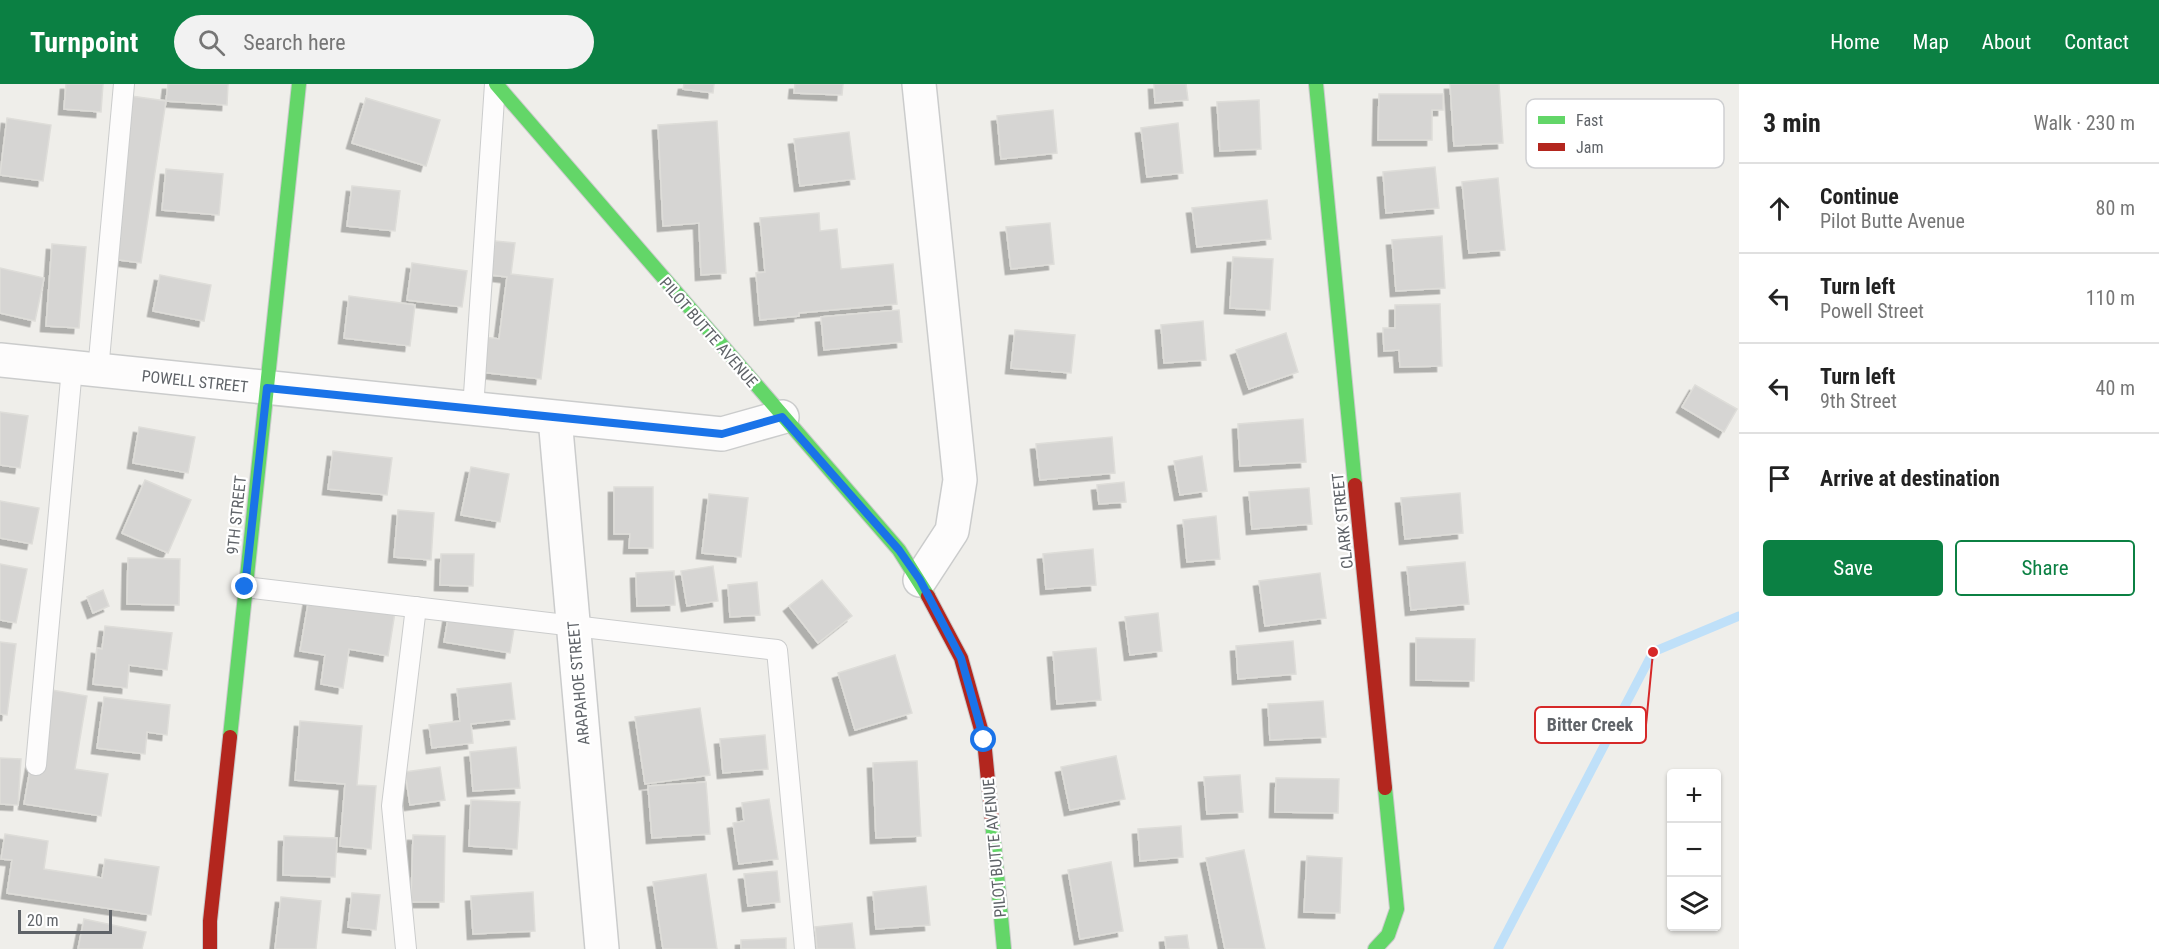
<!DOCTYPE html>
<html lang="en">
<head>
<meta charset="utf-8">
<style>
  :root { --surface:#fff; --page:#f2f2f2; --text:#222; --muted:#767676; --line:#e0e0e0; --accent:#0b8043 }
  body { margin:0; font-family:"Roboto Condensed",sans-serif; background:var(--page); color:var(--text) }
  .controls { position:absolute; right:18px; bottom:18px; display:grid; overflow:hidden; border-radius:6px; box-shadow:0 2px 4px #0004 }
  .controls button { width:54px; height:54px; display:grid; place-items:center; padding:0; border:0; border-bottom:2px solid var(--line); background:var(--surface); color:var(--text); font:30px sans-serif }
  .scale { position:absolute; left:18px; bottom:15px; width:94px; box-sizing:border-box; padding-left:6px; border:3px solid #5f6368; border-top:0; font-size:16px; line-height:21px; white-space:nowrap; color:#5f6368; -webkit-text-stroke:4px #fff; paint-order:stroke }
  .stop { position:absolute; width:18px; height:18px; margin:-14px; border:4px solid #1a73e8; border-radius:50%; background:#fff }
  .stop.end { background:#1a73e8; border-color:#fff; box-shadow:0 2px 6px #0008 }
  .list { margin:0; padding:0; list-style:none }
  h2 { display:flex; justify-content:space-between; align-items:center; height:78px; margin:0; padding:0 24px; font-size:26px }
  h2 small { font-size:20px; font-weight:400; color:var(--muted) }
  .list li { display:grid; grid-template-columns:39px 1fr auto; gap:18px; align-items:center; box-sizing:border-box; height:90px; padding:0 24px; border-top:2px solid var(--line) }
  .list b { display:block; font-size:22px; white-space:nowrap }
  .list p { margin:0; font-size:20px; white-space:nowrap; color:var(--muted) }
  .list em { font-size:20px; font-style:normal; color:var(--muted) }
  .actions { display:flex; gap:12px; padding:18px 24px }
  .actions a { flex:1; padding:14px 0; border:2px solid var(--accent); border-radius:6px; text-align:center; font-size:21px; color:var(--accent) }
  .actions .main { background:var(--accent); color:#fff }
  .icon { flex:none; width:33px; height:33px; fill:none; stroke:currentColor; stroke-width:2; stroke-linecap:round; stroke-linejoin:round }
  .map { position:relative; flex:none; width:1739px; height:865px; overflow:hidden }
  header { display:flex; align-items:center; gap:36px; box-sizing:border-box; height:84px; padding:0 30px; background:var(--accent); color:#fff }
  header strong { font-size:28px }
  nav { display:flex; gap:33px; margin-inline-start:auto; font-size:21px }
  .search { width:420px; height:54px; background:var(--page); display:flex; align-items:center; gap:15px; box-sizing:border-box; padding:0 21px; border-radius:33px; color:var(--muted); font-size:22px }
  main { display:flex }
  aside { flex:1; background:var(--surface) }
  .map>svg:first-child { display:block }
</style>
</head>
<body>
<header>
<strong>Turnpoint</strong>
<div class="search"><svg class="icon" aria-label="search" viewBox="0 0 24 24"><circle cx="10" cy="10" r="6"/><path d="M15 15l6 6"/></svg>Search here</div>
<nav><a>Home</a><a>Map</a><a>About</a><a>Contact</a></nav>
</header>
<main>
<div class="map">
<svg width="1739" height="865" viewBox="0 0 1739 865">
  <defs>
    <filter id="shadow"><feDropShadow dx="-5.5" dy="5.5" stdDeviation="0" flood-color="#0004"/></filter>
  </defs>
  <rect width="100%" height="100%" fill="#efeeea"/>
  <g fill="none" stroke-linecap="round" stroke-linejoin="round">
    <polyline stroke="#bfe0f9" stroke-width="9" points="1498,865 1653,568 1739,532"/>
  </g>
  <g fill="#d6d5d3" stroke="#deddd9" stroke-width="1.5" filter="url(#shadow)">
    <polygon points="66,0 103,0 101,28 64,25"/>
    <polygon points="168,0 228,0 227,21 166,17"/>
    <polygon points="684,0 714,0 713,9 683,5"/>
    <polygon points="795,0 843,0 842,11 794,9"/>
    <polygon points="1154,0 1186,0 1188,16 1155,19"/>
    <polygon points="1450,0 1499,0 1503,59 1454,62"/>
    <polygon points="1379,10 1443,10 1443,26 1432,26 1432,56 1378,56"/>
    <polygon points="131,12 166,17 141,179 105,174"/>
    <polygon points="366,14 440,36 426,82 352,59"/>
    <polygon points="1259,16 1261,65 1220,67 1217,18"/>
    <polygon points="1053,26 1057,69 1001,75 997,32"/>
    <polygon points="7,34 51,41 43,97 0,91"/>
    <polygon points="717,37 726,189 701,191 699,139 663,142 658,41"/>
    <polygon points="1178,39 1183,89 1147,93 1141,44"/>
    <polygon points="849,48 855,95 800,102 794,55"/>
    <polygon points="1435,83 1439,124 1386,129 1383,88"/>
    <polygon points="166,85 223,90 219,131 162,126"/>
    <polygon points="1498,94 1505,166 1469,169 1462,98"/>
    <polygon points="352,102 400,107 395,147 347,142"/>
    <polygon points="1267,116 1271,155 1197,163 1192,124"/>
    <polygon points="819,129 820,147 837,145 841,185 893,180 897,220 799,229 799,232 760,236 756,189 765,188 760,134"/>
    <polygon points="1050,139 1054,180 1011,185 1006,143"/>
    <polygon points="1442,152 1445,204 1396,207 1392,156"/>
    <polygon points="495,157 515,159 511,190 553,195 541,295 481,288 485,253 499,255 507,193 491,191"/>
    <polygon points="52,160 86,163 79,244 46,242"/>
    <polygon points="1233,173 1273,175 1270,226 1230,224"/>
    <polygon points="412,179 467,187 462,223 407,216"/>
    <polygon points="0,184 44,194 35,237 0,229"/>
    <polygon points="160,191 211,201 204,237 153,227"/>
    <polygon points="349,212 415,221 410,262 344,254"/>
    <polygon points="1440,220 1442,282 1400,283 1399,266 1384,267 1383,244 1395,244 1395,221"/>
    <polygon points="899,226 902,258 824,266 821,233"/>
    <polygon points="1203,237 1206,276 1164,279 1161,241"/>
    <polygon points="1015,246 1075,251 1071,289 1011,284"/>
    <polygon points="1286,249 1298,288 1249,305 1236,266"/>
    <polygon points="1695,301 1737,325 1724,348 1682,323"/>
    <polygon points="0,328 28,332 20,384 0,381"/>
    <polygon points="1303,335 1306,378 1240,382 1238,340"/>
    <polygon points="139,343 195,353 188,389 133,379"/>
    <polygon points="1112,353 1115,389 1040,396 1036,360"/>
    <polygon points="333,367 392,374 387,411 328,405"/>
    <polygon points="1202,372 1207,407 1180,411 1174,377"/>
    <polygon points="471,383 509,390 500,438 461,431"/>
    <polygon points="145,396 191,416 168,469 122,449"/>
    <polygon points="1124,398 1126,418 1099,420 1097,401"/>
    <polygon points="614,403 653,403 653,464 629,464 630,450 614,450"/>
    <polygon points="1309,404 1312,440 1252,445 1249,408"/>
    <polygon points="1460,409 1463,449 1405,455 1401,414"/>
    <polygon points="709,410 748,414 741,473 702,469"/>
    <polygon points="0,417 39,424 32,460 0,454"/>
    <polygon points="398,426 434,429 431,476 394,473"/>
    <polygon points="1216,432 1220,475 1187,478 1183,436"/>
    <polygon points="1093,465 1096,501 1046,505 1043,470"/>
    <polygon points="441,470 474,470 473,502 440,501"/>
    <polygon points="128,474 180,475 179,521 127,520"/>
    <polygon points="1465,478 1469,520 1411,526 1407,483"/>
    <polygon points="0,480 27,485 16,539 0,536"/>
    <polygon points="713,482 718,517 687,522 681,487"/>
    <polygon points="674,487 675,521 637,522 636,489"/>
    <polygon points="1320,489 1326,534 1265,542 1259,497"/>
    <polygon points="822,496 852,532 818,559 789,522"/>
    <polygon points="757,498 760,531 730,533 728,501"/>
    <polygon points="103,506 109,522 93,529 87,513"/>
    <polygon points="310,508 396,522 388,572 349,565 343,604 321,600 325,571 300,567"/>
    <polygon points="450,523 516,533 510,569 444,558"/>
    <polygon points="1158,529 1162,567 1130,571 1125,533"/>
    <polygon points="105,542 172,549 167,586 129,581 127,604 93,600 97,564 102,565"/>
    <polygon points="1416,554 1475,555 1474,597 1416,596"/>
    <polygon points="1293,557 1296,590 1238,595 1236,562"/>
    <polygon points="0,558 16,560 7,631 0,630"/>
    <polygon points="1096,564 1101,616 1057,620 1053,568"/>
    <polygon points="895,571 912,629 855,646 838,589"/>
    <polygon points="511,599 515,635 471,640 473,659 432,664 429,641 460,637 457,605"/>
    <polygon points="52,606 87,612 75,685 108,690 101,732 24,720 31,680"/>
    <polygon points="104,613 170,621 167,651 147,648 145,670 97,664"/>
    <polygon points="1323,617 1326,653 1270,656 1268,620"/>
    <polygon points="700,624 710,691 645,700 635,633"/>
    <polygon points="300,637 362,642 357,701 376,702 371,765 340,762 345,700 295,696"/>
    <polygon points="765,651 768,685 723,689 720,655"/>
    <polygon points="516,663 520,704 473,707 470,668"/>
    <polygon points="1116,672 1125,715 1070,726 1061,683"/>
    <polygon points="0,674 21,675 18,721 0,720"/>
    <polygon points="917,677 921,752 876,754 873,679"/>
    <polygon points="440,683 445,716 410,721 405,688"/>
    <polygon points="1240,691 1243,728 1207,730 1204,693"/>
    <polygon points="1276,694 1339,695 1338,729 1275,728"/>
    <polygon points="706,698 710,750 652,754 648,702"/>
    <polygon points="769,715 778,775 739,780 733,739 744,737 742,719"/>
    <polygon points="471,716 520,718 517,765 469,762"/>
    <polygon points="1181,742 1183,773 1140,777 1138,745"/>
    <polygon points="5,750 48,757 44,785 102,794 105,775 159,783 151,831 7,809 12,776 1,775"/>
    <polygon points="413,751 445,752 444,818 411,818"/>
    <polygon points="284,752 337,754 335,793 283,791"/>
    <polygon points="1244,766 1265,865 1225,865 1206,774"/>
    <polygon points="1307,772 1342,774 1340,829 1304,828"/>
    <polygon points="1111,778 1123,847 1080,855 1068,786"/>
    <polygon points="777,787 780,818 748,822 744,790"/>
    <polygon points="706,790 717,865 663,865 653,798"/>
    <polygon points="926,802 930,841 876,845 873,808"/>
    <polygon points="533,808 535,847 473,850 471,812"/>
    <polygon points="352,809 380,811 376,846 348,843"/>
    <polygon points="281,813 321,817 316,865 275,865"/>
    <polygon points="84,835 146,848 142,865 78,865"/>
    <polygon points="852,839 855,865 817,865 815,843"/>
    <polygon points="1187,851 1189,865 1166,865 1165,853"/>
    <polygon points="786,854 786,865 741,865 741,856"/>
  </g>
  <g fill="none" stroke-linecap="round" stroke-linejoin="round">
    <defs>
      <g id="lane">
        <polyline points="98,287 124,0"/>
        <polyline points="473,325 495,0"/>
        <polyline points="245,503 777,566 805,865"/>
        <polyline points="36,681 72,284"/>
        <polyline points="406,865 392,722 416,523"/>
      </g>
      <g id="street">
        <polyline points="919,0 960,396 952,447 920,496"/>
        <polyline points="0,276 722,350 782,333"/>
        <polyline points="555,334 602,865"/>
      </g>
      <g id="fast">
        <polyline points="496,0 899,466 928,512"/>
        <polyline points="1316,0 1355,401"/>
        <polyline points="230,653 299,0"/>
        <polyline points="992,737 1004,865"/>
        <polyline points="1375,865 1388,851 1397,825 1385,704"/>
      </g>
      <g id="jam">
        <polyline points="1355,401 1385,704"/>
        <polyline points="928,512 961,574 984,656 992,737"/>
        <polyline points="210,865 210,837 230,653"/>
      </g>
    </defs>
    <use href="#lane" stroke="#cbcccc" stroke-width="22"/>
    <use href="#street" stroke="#cbcccc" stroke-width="36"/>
    <use href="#fast" stroke="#cacacb" stroke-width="16"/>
    <use href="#jam" stroke="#cacacb" stroke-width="16"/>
    <use href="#lane" stroke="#fdfcfc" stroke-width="20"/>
    <use href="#street" stroke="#fdfcfc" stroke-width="33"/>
    <use href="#fast" stroke="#63d668" stroke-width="14"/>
    <use href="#jam" stroke="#b3261e" stroke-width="14"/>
  </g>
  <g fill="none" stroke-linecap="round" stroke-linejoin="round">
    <polyline stroke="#1a73e8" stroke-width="8" points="245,503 267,304 722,350 782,333 899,466 920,496 961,574 984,656"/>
  </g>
  <g text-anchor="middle" stroke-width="4.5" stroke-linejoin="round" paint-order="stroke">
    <g font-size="16" fill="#5f6368" stroke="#fff">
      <text transform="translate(709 248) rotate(49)" y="6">PILOT BUTTE AVENUE</text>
      <text transform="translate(195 297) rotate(6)" y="6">POWELL STREET</text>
      <text transform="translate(236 431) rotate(-84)" y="6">9TH STREET</text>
      <text transform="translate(1342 437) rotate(-96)" y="6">CLARK STREET</text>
      <text transform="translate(578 599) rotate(-95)" y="6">ARAPAHOE STREET</text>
      <text transform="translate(994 764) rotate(-95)" y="6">PILOT BUTTE AVENUE</text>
    </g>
  </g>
  <rect x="1526" y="15" width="198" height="69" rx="9" fill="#fff" stroke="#cfd0d2" stroke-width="1.5"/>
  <rect x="1538" y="32" width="27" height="8" fill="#63d668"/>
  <rect x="1538" y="59" width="27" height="8" fill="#b3261e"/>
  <g font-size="16" fill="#5f6368">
    <text x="1576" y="42">Fast</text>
    <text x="1576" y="69">Jam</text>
  </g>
  <path fill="none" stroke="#d62828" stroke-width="2" d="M1653 568L1646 641"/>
  <circle fill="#d62828" stroke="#fff" stroke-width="2" cx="1653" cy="568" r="6"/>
  <rect fill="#fff" stroke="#d62828" stroke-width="2" x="1535" y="623" width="111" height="36" rx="6"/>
  <g font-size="18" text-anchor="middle" font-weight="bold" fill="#5f6368">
    <text x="1590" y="647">Bitter Creek</text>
  </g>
</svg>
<div class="controls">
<button>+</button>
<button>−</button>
<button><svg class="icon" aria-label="layers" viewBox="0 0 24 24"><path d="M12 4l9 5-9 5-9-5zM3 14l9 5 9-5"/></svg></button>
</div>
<div class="scale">20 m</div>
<div class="stop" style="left:984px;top:656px"></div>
<div class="stop end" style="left:245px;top:503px"></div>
</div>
<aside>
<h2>3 min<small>Walk · 230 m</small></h2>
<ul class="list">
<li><svg class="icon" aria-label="ahead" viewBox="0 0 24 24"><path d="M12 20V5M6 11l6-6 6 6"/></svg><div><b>Continue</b><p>Pilot Butte Avenue</p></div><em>80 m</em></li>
<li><svg class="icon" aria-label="left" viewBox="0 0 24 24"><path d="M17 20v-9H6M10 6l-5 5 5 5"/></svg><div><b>Turn left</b><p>Powell Street</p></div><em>110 m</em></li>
<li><svg class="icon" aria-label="left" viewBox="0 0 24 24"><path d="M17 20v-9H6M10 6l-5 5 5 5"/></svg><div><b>Turn left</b><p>9th Street</p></div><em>40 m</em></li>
<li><svg class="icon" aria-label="arrive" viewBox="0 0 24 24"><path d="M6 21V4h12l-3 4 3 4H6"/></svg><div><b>Arrive at destination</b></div></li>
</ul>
<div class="actions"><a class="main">Save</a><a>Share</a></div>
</aside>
</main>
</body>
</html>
